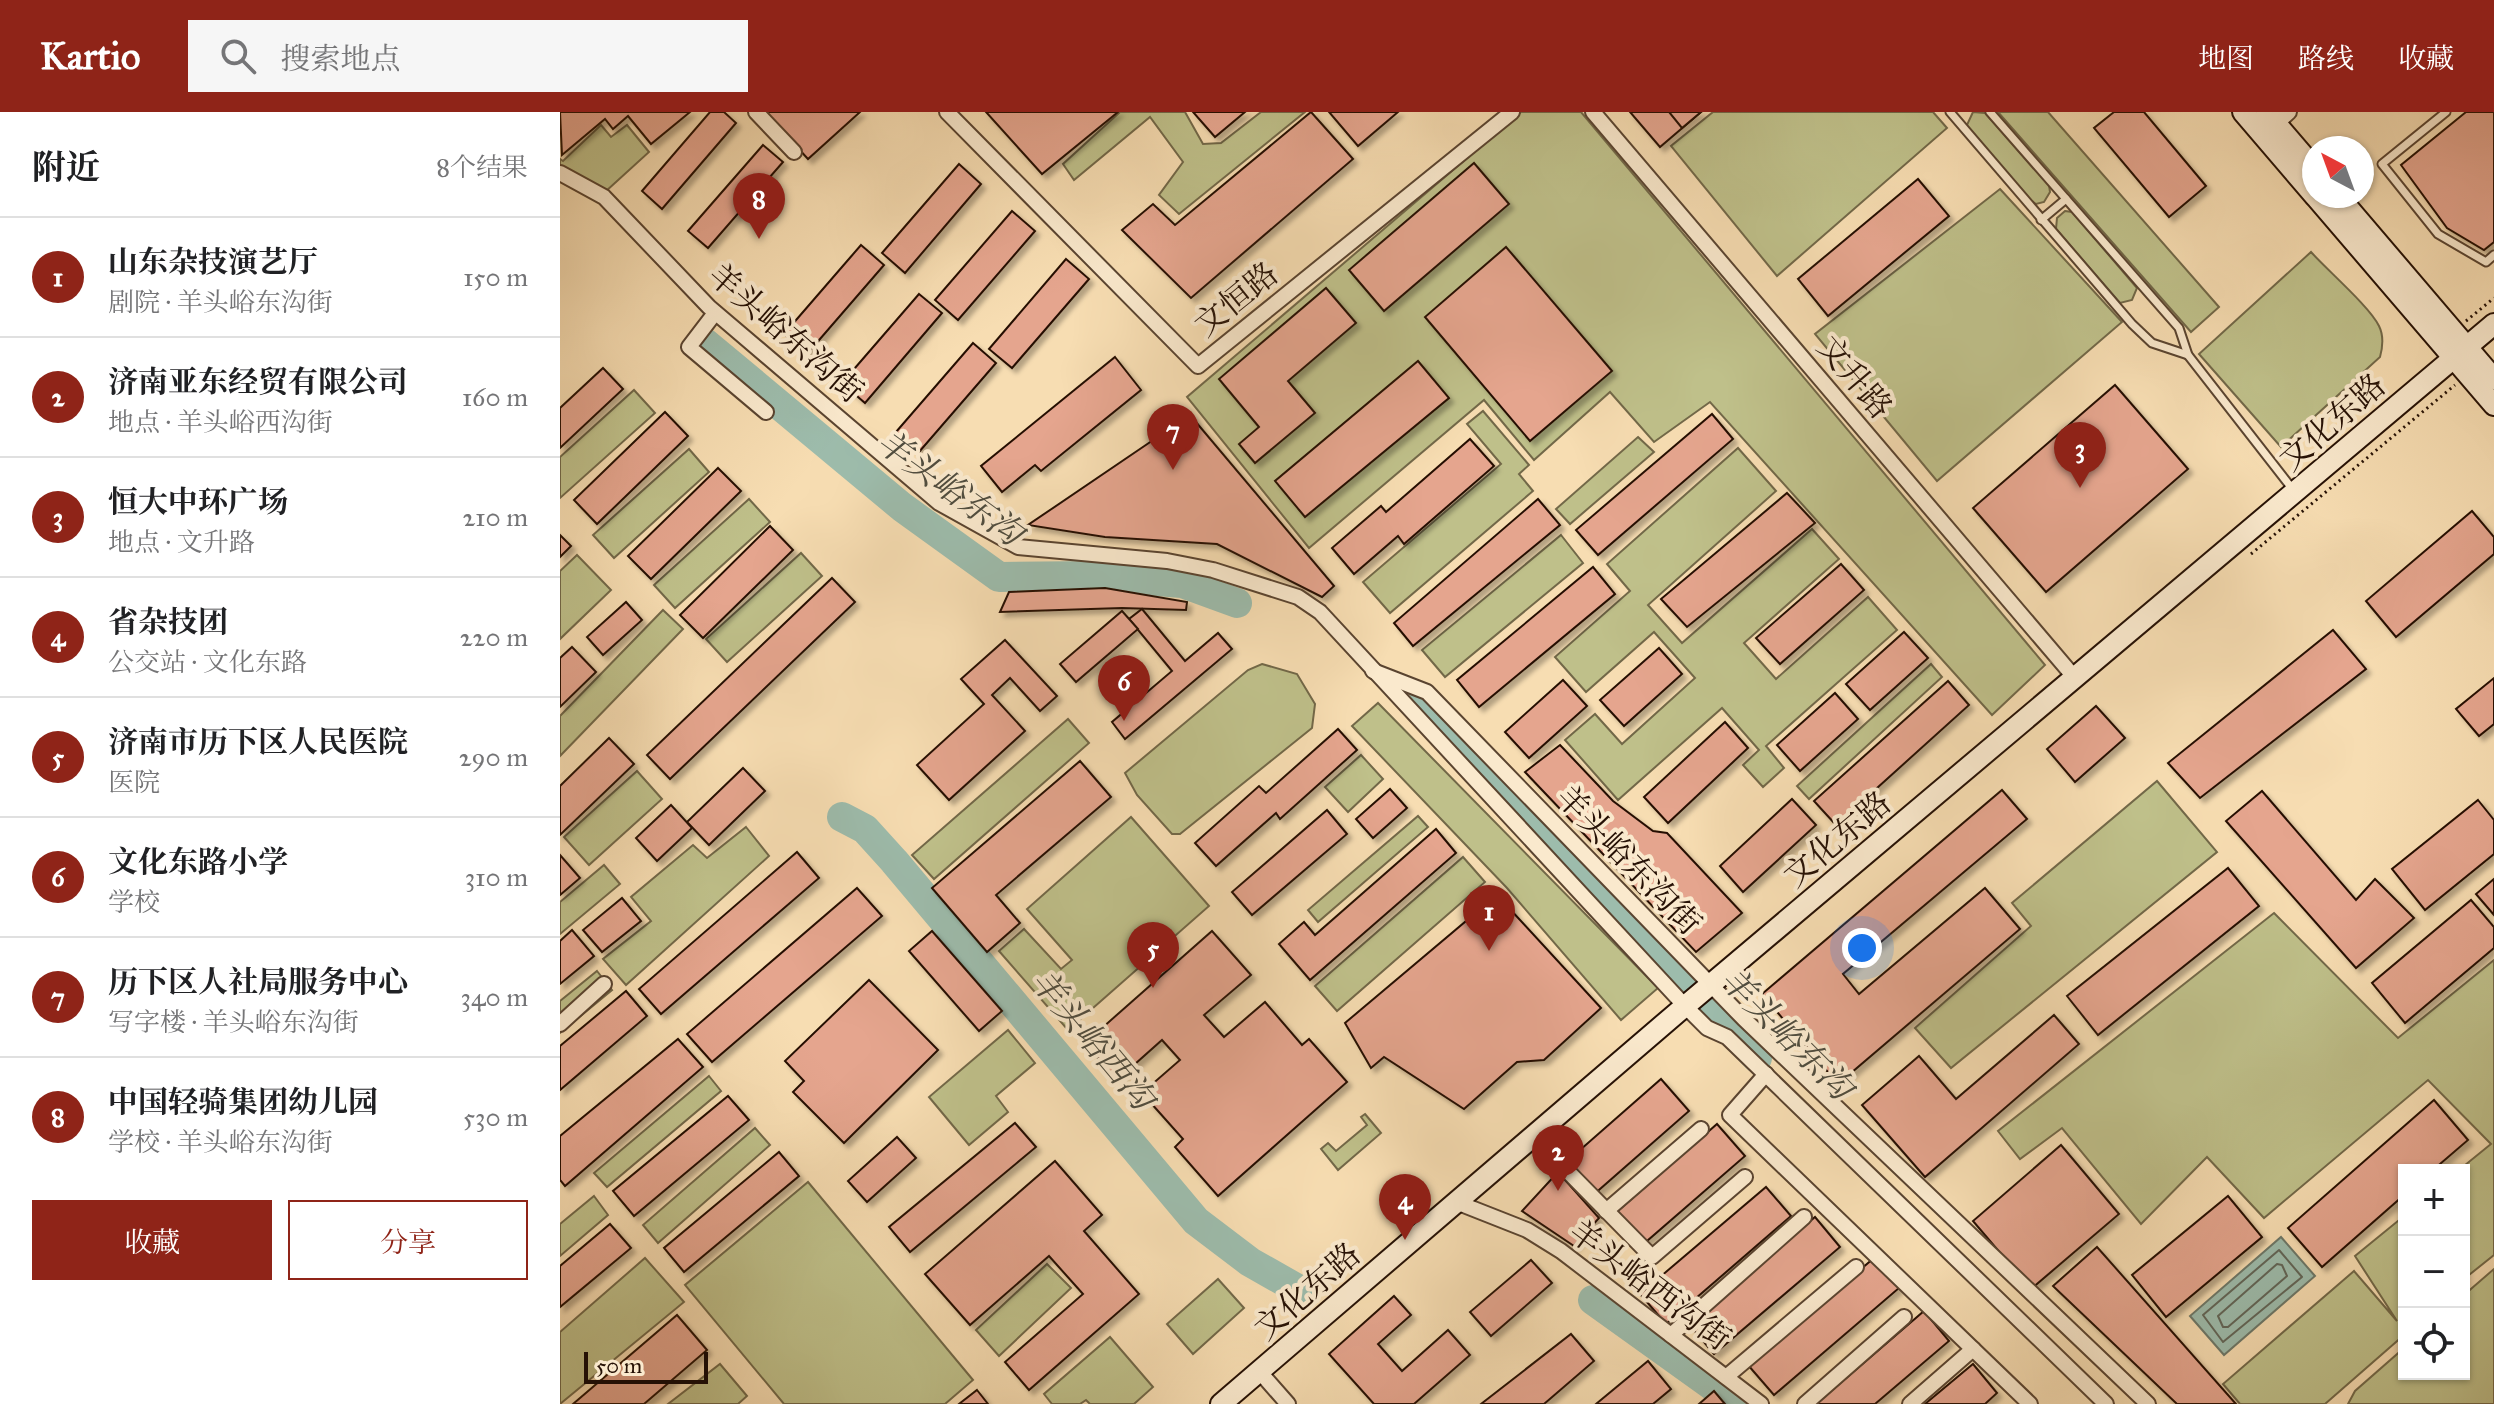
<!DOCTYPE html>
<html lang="zh">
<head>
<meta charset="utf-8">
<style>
  :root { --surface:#fff; --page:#f6f6f6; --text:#202124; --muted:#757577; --line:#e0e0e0; --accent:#8f2418 }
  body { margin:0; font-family:"IM FELL Great Primer","Noto Serif SC",serif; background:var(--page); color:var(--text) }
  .controls { position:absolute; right:24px; bottom:24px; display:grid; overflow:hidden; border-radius:0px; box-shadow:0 2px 6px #0004 }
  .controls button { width:72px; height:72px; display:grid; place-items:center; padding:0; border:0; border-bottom:2px solid var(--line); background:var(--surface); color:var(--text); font:40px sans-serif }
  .compass { position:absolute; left:1742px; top:24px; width:72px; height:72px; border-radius:50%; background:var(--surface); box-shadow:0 2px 6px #0004; rotate:319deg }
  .scale { position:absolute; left:24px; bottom:20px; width:124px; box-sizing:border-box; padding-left:8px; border:4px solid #261105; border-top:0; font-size:22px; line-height:28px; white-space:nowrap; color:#261105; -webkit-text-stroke:6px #fae9cd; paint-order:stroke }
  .you { position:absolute; left:1302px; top:836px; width:28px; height:28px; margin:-20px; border:6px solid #fff; border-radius:50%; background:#1a73e8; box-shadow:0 0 0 12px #1a73e833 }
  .badge { display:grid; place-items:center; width:52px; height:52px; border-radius:50%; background:var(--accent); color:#fff; font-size:26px; font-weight:700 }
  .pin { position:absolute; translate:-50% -66px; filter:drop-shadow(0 2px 4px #0008) }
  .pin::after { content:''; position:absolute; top:42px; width:28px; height:24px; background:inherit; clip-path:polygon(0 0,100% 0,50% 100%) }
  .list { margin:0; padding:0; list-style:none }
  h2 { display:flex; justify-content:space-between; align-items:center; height:104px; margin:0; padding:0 32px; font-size:34px }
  h2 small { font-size:26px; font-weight:400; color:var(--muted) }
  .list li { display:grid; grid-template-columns:52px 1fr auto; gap:24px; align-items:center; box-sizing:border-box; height:120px; padding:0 32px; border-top:2px solid var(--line) }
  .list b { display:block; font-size:30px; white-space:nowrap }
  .list p { margin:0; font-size:26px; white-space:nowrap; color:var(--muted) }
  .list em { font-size:26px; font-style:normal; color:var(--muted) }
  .actions { display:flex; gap:16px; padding:24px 32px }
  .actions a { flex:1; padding:18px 0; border:2px solid var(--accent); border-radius:0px; text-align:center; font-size:28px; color:var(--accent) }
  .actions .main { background:var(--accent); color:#fff }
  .icon { flex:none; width:44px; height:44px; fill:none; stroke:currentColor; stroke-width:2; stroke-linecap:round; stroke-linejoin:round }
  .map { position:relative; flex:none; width:1934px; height:1292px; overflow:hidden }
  header { display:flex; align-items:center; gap:48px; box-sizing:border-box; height:112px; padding:0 40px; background:var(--accent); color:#fff }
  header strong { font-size:38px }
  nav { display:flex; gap:44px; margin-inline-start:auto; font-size:28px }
  .search { width:560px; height:72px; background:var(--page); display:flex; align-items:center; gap:20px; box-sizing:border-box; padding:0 28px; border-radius:0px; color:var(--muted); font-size:30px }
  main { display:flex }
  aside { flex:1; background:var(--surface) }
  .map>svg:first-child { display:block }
</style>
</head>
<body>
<header>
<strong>Kartio</strong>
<div class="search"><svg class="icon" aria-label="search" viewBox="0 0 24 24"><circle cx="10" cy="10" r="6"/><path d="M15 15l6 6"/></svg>搜索地点</div>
<nav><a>地图</a><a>路线</a><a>收藏</a></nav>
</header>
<main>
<aside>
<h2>附近<small>8个结果</small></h2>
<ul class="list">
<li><span class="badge">1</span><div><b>山东杂技演艺厅</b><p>剧院 · 羊头峪东沟街</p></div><em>150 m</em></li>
<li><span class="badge">2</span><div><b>济南亚东经贸有限公司</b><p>地点 · 羊头峪西沟街</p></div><em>160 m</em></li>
<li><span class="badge">3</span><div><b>恒大中环广场</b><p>地点 · 文升路</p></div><em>210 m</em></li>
<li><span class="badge">4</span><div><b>省杂技团</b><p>公交站 · 文化东路</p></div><em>220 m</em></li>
<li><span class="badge">5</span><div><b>济南市历下区人民医院</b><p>医院</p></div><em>290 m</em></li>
<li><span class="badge">6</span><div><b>文化东路小学</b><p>学校</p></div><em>310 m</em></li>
<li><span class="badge">7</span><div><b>历下区人社局服务中心</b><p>写字楼 · 羊头峪东沟街</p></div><em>340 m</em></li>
<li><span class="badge">8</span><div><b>中国轻骑集团幼儿园</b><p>学校 · 羊头峪东沟街</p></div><em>530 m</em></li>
</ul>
<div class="actions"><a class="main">收藏</a><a>分享</a></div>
</aside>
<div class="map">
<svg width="1934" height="1292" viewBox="0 0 1934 1292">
  <defs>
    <filter id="shadow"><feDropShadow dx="4.5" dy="4.5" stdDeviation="2" flood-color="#0004"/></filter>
  </defs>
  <rect width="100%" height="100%" fill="#f7ddb2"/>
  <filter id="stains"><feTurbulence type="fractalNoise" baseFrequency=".0025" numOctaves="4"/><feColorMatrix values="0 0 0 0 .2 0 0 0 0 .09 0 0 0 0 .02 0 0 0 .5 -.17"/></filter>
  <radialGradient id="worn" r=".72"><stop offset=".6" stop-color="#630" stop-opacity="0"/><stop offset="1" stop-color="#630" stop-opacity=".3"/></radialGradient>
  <g fill="#bfc08a" stroke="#726848" stroke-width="2">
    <polygon points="560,0 625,0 643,32 661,31 701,0 745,0 619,102 599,83 623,50 590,5 514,68 503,52"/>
    <polygon points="961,0 1021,0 1485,553 1432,603 1150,290 1094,330 1050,280 974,348 924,288 749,436 627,285"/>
    <polygon points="1153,0 1373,0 1387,16 1217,164 1111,34"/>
    <polygon points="1413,0 1425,1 1489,73 1490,80 1484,90 1476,92 1468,87 1406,15"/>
    <polygon points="1438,0 1488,0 1659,195 1631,220"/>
    <polygon points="41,13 51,25 67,13 89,40 45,80 0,55 0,47 3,49"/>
    <polygon points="1440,77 1562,210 1377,369 1255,222"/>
    <polygon points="1505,99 1512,100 1577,176 1572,188 1560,191 1496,117 1497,106"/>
    <path d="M1751,140C1767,158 1810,195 1819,214C1824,224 1823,234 1820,245L1721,335L1639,242Z"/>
    <polygon points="74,278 95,301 0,386 0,345"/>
    <polygon points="923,299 969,353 959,362 973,379 830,501 803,470 941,352 907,312"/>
    <polygon points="1078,325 1094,340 1010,412 996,397"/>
    <polygon points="1178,336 1216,379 1088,493 1122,531 1252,417 1279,447 1184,531 1216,567 1308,485 1337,518 1206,634 1224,656 1203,675 1183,653 1199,638 1162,596 1058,688 1005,628 1035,602 1062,632 1135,566 1094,520 1026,580 995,545 1070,479 1047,452"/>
    <polygon points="129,337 149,360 54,446 33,423"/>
    <polygon points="189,387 210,410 115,496 94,473"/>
    <polygon points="1001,423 1023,451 885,565 862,538"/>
    <polygon points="241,441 262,464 167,550 146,527"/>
    <polygon points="17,443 51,478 0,527 0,459"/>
    <polygon points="103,498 123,517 0,644 0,604"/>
    <polygon points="702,552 737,562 755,592 752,616 620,722 612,722 577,683 565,661 688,558"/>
    <polygon points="1371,552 1382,565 1249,687 1237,674"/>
    <polygon points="818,591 1098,876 1061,908 947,776 792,614"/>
    <polygon points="508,607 529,631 374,767 352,743"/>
    <polygon points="801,643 823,667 788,700 765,675"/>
    <polygon points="77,659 102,687 29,753 4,725"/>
    <polygon points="1597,669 1657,740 1391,956 1355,916 1471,814 1452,791"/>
    <polygon points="858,704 868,715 758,810 748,798"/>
    <polygon points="571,705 649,794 508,918 439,839 464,817 501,857 512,848 467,797"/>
    <polygon points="186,715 209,744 66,873 43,847 91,809 71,785 133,733 147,746"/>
    <polygon points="903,745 925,770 777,899 755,874"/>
    <polygon points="44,753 60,772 0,822 0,790"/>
    <polygon points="1714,801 1838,926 1934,848 1934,1143 1904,1167 1904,1058 1899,1058 1931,1032 1868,968 1704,1106 1647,1045 1581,1112 1502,1016 1460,1047 1438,1019"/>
    <polygon points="37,859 52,878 0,921 0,889"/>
    <polygon points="448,918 475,951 436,984 448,1000 409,1033 369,985"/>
    <polygon points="149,964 161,979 47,1075 34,1061"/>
    <polygon points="805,1002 821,1021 778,1058 761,1037 768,1031 776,1039 807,1013 801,1005"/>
    <polygon points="195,1016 210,1033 98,1131 83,1113"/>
    <polygon points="248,1070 413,1268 385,1292 224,1292 125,1173"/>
    <polygon points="34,1084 48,1103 0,1144 0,1112"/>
    <polygon points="1844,1104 1844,1223 1765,1292 1680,1292 1663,1272 1794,1159 1837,1209 1795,1144"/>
    <polygon points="85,1146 124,1190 0,1292 0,1220"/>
    <polygon points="487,1152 511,1176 439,1244 416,1218"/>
    <polygon points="1934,1157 1934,1292 1788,1292 1795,1279 1844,1236 1844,1262 1904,1262 1904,1183"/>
    <polygon points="658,1167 684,1196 633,1242 607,1212"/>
    <polygon points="550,1225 593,1275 574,1292 530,1292 526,1288 520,1292 492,1292 484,1282"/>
    <polygon points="160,1252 187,1284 178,1292 108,1292"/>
  </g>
  <polygon fill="#9dbcac" stroke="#6d7869" stroke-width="2" points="1721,1125 1755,1164 1664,1243 1630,1204"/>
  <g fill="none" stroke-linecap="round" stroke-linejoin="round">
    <g stroke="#626658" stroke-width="2">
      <polygon points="1719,1138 1742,1165 1663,1230 1643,1203"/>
      <polygon points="1717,1152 1722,1153 1727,1164 1668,1215 1663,1215 1658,1204"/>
    </g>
    <g stroke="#9dbcac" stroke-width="30">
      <polyline points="145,231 342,395 439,465 534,464 622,471 677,491"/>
      <polyline points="860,594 1197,946"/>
      <polyline points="282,705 305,717 334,749 636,1109 690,1150 743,1180"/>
      <polyline points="1033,1188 1178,1292"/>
    </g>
  </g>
  <g fill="#e5a58e" stroke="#261105" stroke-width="2" filter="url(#shadow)">
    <polygon points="0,0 130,0 91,32 68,4 53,17 45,7 2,43"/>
    <polygon points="150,0 164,0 176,11 102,97 82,79"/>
    <polygon points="205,0 300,0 248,47"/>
    <polygon points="426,0 558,0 482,62"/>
    <polygon points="633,0 685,0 655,25"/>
    <polygon points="751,0 793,47 631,186 562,118 593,92 615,113"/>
    <polygon points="769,0 838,0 798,34"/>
    <polygon points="1070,0 1141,0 1100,35"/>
    <polygon points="1109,0 1141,0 1122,16"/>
    <polygon points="1554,0 1584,0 1646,74 1609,105 1534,16"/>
    <polygon points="1906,0 1934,0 1934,130 1924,138 1887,116 1841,53"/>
    <polygon points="203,33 223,50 148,136 128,119"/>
    <polygon points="914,51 949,92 824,199 789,158"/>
    <polygon points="399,52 421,72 345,161 322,141"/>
    <polygon points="1358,67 1389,104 1268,204 1238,167"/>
    <polygon points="452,99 475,119 398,208 375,188"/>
    <polygon points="301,133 324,153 247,242 224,222"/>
    <polygon points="946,135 1052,259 970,329 865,205"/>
    <polygon points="506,147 529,167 452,256 429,237"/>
    <polygon points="766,176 796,211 728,269 755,301 695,351 679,332 699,315 659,267"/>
    <polygon points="359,182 382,201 305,291 282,271"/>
    <polygon points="413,231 436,251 359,340 336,320"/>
    <polygon points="555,245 581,278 481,359 475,353 442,380 421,354"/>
    <polygon points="858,249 889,286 745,405 715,369"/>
    <polygon points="43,256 63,277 0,336 0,296"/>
    <polygon points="1555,273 1628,357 1486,480 1413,396"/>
    <polygon points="105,300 128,324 37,412 14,388"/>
    <polygon points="1152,302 1173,327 1038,443 1016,418"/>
    <polygon points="630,303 774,474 762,485 657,432 545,425 468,413"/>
    <polygon points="910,327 934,354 844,432 838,424 794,462 772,436 821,394 826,400"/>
    <polygon points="158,356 181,379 91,467 68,444"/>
    <polygon points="1227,381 1255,411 1127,515 1101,487"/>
    <polygon points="978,387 1000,413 853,534 834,511"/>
    <polygon points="1912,399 1934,425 1934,442 1836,525 1806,489"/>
    <polygon points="210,414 233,438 143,526 120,503"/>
    <polygon points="0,423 11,434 0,445"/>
    <polygon points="1281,452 1304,478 1220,552 1196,526"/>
    <polygon points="1033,455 1055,482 919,595 897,568"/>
    <polygon points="272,466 295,490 110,667 87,643"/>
    <polygon points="545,476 627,490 626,498 562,496 440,500 449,480"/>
    <polygon points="66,490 82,508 43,543 27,525"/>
    <polygon points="582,497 625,549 658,521 672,537 565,627 552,610 612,559 569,507"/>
    <polygon points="562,499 578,517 516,570 500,552"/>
    <polygon points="1773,518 1806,557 1640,686 1608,651"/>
    <polygon points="1344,520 1368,546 1310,598 1286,572"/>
    <polygon points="445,528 497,584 480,599 450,566 432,583 465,619 389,688 357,653 424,592 401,567"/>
    <polygon points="12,535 36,560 0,595 0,546"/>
    <polygon points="1099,536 1122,562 1064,614 1040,588"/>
    <polygon points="1934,566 1934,612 1919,624 1896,597"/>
    <polygon points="1003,568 1027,594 969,646 945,620"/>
    <polygon points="1388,569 1409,593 1276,713 1254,689"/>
    <polygon points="1275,581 1298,607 1240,659 1217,633"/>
    <polygon points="1536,594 1565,626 1515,670 1487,637"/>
    <polygon points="1165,610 1188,636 1108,711 1084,685"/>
    <polygon points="778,617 797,638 720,707 716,701 656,754 635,731 699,674 706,681"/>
    <polygon points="49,626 74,652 0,723 0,674"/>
    <polygon points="1000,633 1053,689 1093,719 1107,721 1182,801 1136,840 965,660"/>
    <polygon points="520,649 551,685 436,783 460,811 427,840 372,776"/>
    <polygon points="183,656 205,679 149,733 127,710"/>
    <polygon points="830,677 847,696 813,726 796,707"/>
    <polygon points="1442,678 1467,707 1283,862 1299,882 1425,776 1460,817 1278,972 1202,882"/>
    <polygon points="1702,679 1796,788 1815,767 1854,806 1796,856 1666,709"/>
    <polygon points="1232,687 1256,713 1183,780 1160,754"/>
    <polygon points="1918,688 1934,708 1934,742 1865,798 1832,757"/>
    <polygon points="111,693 132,716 97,749 76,726"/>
    <polygon points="767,698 787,722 692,803 672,780"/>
    <polygon points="876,717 896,741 750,868 719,832 744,810 755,823"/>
    <polygon points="237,740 259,766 101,902 79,877"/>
    <polygon points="0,743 20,766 0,783"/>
    <polygon points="1668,756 1699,794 1538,923 1507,884"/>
    <polygon points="1934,767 1934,803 1916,782"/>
    <polygon points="297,776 322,804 152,950 127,922"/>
    <polygon points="937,783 1041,896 984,948 957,950 904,997 824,945 811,956 785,911"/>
    <polygon points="62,786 81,809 42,840 23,818"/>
    <polygon points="1911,788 1934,815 1934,836 1845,911 1812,871"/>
    <polygon points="12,818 34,844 0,872 0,829"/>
    <polygon points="372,819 442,899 419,919 349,839"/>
    <polygon points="652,819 691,863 644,903 664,925 705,890 742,933 749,927 787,970 658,1084 615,1035 623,1027 582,981 620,948 602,928 557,968 525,931"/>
    <polygon points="309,868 378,938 284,1031 233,980 244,969 225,949"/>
    <polygon points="66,879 87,904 0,978 0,934"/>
    <polygon points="1494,903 1519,932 1365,1065 1302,993 1359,944 1396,987"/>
    <polygon points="118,927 143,955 5,1074 0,1068 0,1024"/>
    <polygon points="1101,967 1129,999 1032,1084 1004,1052"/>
    <polygon points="168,984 189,1008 74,1104 53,1079"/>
    <polygon points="1874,988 1908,1028 1873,1058 1844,1058 1844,1083 1762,1155 1728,1116"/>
    <polygon points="455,1011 476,1035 350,1140 329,1115"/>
    <polygon points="1157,1012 1185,1044 1080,1135 1052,1104"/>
    <polygon points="337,1025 356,1046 307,1090 288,1069"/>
    <polygon points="1501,1033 1559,1102 1471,1177 1413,1109"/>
    <polygon points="219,1040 239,1064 124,1160 104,1136"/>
    <polygon points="495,1049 542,1103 524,1119 579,1182 469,1278 445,1250 523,1182 489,1144 410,1213 365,1162"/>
    <polygon points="998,1060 1039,1106 1014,1134 962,1099"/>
    <polygon points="1206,1075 1231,1104 1106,1212 1080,1182"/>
    <polygon points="1668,1084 1702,1125 1606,1205 1572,1163"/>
    <polygon points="1255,1105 1280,1135 1154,1242 1129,1212"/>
    <polygon points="50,1112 71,1136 0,1195 0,1154"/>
    <polygon points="1537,1135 1676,1292 1617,1292 1493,1174"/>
    <polygon points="1314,1146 1339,1176 1214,1283 1188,1253"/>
    <polygon points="971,1148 992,1171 931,1224 910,1200"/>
    <polygon points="834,1184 851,1203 818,1232 842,1259 888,1218 910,1243 854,1292 814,1292 769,1242"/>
    <polygon points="1364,1199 1389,1229 1315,1292 1256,1292"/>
    <polygon points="117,1203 147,1238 84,1292 13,1292"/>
    <polygon points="1011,1222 1034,1249 984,1292 921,1292"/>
    <polygon points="1088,1249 1111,1277 1093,1292 1036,1292"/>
    <polygon points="1413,1252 1437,1281 1425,1292 1365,1292"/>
    <polygon points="417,1278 428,1292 399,1292"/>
    <polygon points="1154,1279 1165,1292 1139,1292"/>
  </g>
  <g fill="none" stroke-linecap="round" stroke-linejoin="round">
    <defs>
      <g id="service">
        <polyline points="1390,0 1572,212 1592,231 1628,243"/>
        <polyline points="1430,0 1619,216 1628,243 1734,379"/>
        <polyline points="1886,0 1822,52 1878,122 1926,150 1934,143"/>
        <polyline points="1481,108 1506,87"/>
      </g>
      <g id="minor">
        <polyline points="196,0 234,40"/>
        <polyline points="387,0 638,254 952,0"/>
        <polyline points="1033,0 1515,566"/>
        <polyline points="1716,12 1729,0"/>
        <polyline points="0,61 44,85 149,195 379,391 458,435 607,449 653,458 738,485 760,500 1125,894 1147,916 1167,925 1546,1292"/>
        <polyline points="155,201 129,235 206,300"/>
        <polyline points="813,559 867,580 1184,907 1588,1292"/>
        <polyline points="0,912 44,872"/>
        <polyline points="1206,962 1170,1003 1470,1292"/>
        <polyline points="973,1024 1092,1145 1185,1065"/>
        <polyline points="896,1090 967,1118 1001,1139 1201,1292"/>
        <polyline points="1046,1099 1141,1017"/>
        <polyline points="1111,1223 1244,1105"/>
        <polyline points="699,1259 728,1292"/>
        <polyline points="1166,1265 1296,1155"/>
        <polyline points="1245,1292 1344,1205"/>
        <polyline points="1350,1292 1413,1237"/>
      </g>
      <g id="secondary">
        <polyline points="1683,0 1754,83"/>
        <polyline points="1706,0 1754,56"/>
        <polyline points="1755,84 1934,293"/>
        <polyline points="1778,84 1934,267"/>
        <polyline points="661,1292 1118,900 1934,212"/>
      </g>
    </defs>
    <use href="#service" stroke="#5a4430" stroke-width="11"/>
    <use href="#minor" stroke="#5a4430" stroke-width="18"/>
    <use href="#secondary" stroke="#261105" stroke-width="24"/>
    <g stroke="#261105" stroke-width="3" stroke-dasharray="2 4" stroke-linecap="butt">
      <polyline points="1906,209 1934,186"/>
      <polyline points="1691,442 1895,273"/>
    </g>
    <use href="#service" stroke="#fae9cd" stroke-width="7"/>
    <use href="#minor" stroke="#fae9cd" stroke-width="14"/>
    <use href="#secondary" stroke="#fae9cd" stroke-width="20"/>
  </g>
  <g text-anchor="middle" stroke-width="8" stroke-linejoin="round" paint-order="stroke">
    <g font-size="32" fill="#261105" stroke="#fae9cd">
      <text transform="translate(676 187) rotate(-39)" y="11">文恒路</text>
      <text transform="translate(226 221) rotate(41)" y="11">羊头峪东沟街</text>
      <text transform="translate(1295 265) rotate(50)" y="11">文升路</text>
      <text transform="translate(1772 310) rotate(-41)" y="11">文化东路</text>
      <text transform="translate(1277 727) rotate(-40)" y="11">文化东路</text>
      <text transform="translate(1069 748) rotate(46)" y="11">羊头峪东沟街</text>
      <text transform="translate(1090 1173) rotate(37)" y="11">羊头峪西沟街</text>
      <text transform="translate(747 1179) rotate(-41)" y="11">文化东路</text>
    </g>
    <g font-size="34" font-style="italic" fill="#504d3f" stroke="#fae9cd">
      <text transform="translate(390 375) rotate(36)" y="12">羊头峪东沟</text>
      <text transform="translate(1227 921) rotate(45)" y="12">羊头峪东沟</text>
      <text transform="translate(533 927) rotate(50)" y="12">羊头峪西沟</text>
    </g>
  </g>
  <rect width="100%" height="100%" filter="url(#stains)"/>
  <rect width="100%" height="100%" fill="url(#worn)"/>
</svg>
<div class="controls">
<button>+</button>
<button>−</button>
<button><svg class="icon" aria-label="locate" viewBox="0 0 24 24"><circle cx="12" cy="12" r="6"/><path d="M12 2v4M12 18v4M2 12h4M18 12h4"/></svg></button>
</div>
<svg class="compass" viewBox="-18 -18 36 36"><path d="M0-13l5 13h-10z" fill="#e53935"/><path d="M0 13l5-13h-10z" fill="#757577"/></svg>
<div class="scale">50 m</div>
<div class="you"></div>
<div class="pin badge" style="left:929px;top:839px">1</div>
<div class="pin badge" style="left:998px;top:1079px">2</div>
<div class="pin badge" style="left:1520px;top:376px">3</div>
<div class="pin badge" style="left:845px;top:1128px">4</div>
<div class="pin badge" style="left:593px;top:876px">5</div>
<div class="pin badge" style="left:564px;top:609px">6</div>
<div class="pin badge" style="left:613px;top:358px">7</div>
<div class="pin badge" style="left:199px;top:127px">8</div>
</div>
</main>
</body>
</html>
